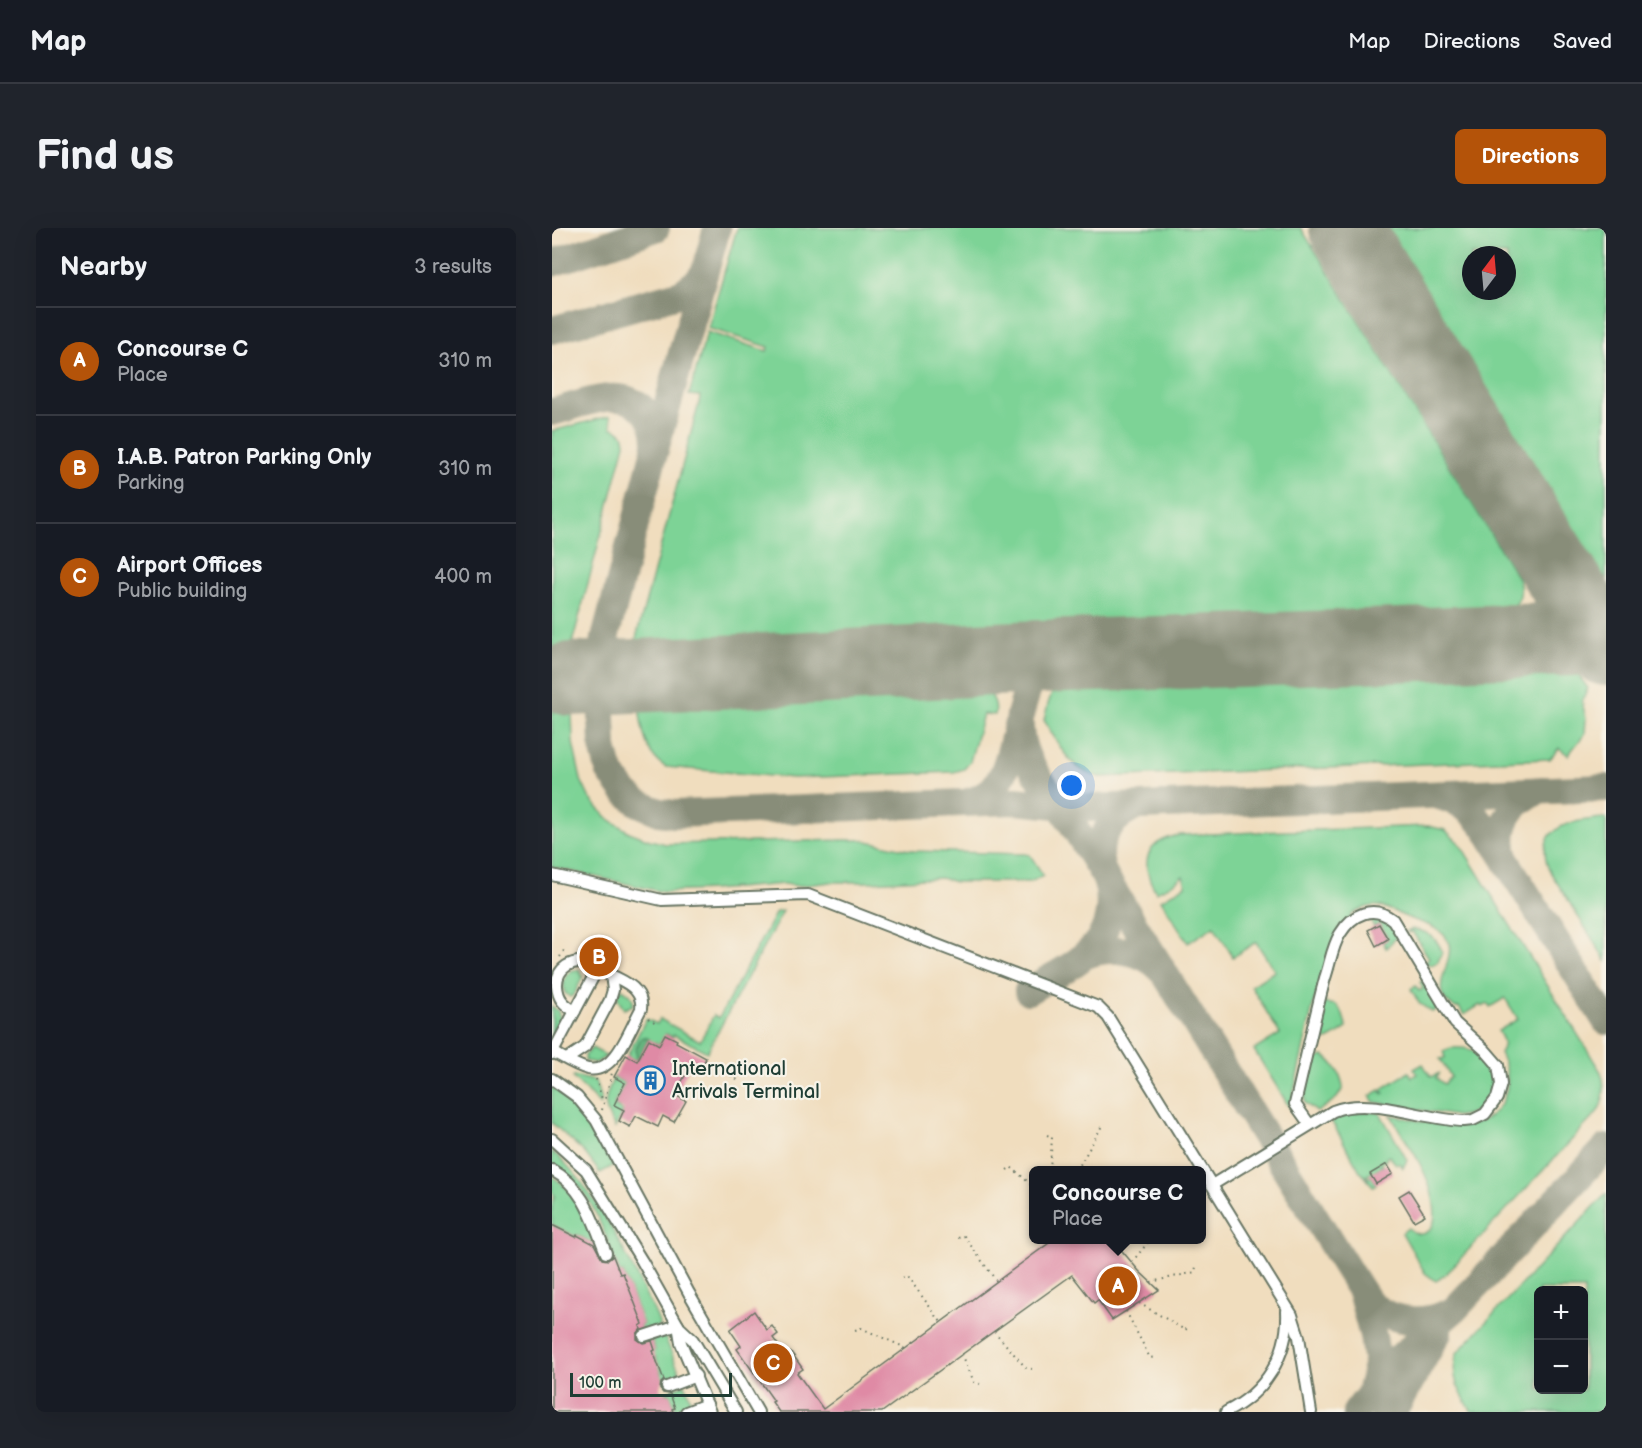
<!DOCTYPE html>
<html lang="en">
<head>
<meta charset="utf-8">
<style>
  :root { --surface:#171b24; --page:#20242c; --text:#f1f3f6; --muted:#9ea1a6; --line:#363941; --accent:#b45309 }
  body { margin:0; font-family:"Balsamiq Sans",sans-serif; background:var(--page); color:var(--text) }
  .controls { position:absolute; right:18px; bottom:18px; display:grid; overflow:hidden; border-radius:9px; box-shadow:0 6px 24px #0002 }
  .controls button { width:54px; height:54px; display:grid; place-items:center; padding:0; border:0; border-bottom:2px solid var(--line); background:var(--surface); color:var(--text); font:30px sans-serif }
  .compass { position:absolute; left:910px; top:18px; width:54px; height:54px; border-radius:50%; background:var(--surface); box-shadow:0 6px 24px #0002; rotate:16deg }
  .scale { position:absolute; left:18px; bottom:15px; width:162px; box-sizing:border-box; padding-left:6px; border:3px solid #1f3d34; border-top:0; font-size:16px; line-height:21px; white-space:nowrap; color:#1f3d34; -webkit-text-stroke:4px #f7f3e8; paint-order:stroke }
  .you { position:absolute; left:520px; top:558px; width:21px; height:21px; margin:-15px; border:4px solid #fff; border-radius:50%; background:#1a73e8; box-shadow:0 0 0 9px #1a73e833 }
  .badge { display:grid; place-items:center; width:39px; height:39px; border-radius:50%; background:var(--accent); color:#fff; font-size:20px; font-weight:700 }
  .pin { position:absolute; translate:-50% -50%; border:3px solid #fff; box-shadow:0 2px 6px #0006 }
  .popup { position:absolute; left:477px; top:938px; width:177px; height:78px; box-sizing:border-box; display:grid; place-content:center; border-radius:9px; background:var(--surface); filter:drop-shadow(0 2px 4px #0005); font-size:20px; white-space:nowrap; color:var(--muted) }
  .popup b { font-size:22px; color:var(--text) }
  .popup::after { content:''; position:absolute; left:50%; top:100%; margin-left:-12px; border:12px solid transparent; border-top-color:var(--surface) }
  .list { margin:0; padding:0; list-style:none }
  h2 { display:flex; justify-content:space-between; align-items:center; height:78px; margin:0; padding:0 24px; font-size:26px }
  h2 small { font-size:20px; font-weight:400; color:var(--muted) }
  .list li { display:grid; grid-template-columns:39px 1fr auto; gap:18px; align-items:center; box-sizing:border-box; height:108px; padding:0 24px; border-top:2px solid var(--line) }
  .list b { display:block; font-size:22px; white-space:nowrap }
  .list p { margin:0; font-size:20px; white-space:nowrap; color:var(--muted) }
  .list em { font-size:20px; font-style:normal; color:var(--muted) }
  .map { position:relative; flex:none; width:1054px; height:1184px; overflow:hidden; border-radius:9px }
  header { display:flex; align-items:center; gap:36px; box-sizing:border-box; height:84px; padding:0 30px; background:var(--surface); border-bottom:2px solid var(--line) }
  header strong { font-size:28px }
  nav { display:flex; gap:33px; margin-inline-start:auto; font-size:21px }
  .intro { display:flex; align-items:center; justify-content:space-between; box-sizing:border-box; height:144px; padding:0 36px }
  h1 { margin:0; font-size:42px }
  .button { padding:15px 27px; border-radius:9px; background:var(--accent); color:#fff; font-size:21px; font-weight:700 }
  main { display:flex; gap:36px; padding:0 36px }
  aside { flex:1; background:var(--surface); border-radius:9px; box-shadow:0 6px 24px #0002 }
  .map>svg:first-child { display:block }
</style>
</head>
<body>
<header>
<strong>Map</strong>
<nav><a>Map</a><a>Directions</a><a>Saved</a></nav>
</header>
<div class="intro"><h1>Find us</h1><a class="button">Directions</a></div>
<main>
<aside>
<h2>Nearby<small>3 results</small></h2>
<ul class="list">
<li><span class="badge">A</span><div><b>Concourse C</b><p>Place</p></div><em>310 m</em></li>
<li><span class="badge">B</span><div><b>I.A.B. Patron Parking Only</b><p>Parking</p></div><em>310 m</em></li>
<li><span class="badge">C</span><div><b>Airport Offices</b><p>Public building</p></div><em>400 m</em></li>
</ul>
</aside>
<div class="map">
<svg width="1054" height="1184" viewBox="0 0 1054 1184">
  <rect width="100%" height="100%" fill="#f7f3e8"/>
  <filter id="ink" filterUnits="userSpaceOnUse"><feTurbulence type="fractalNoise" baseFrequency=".0167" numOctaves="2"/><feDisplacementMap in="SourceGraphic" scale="12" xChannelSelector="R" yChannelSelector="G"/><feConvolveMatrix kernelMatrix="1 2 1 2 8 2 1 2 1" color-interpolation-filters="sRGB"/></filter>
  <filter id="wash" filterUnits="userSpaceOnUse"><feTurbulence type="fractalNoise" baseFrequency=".008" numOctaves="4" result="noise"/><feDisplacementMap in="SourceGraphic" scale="24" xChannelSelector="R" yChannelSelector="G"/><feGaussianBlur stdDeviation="1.35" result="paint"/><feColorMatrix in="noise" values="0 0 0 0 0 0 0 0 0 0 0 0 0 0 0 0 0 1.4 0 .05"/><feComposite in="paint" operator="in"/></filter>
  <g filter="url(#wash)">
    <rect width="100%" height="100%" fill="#f0ddbe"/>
    <g fill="#7dd396" stroke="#4e8865" stroke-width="1.5" fill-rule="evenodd">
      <path d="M185,0H749L966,350C973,368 965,380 947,387L104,422L92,420L83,414L147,175L148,168L137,167L155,104L215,123L217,119L156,100Z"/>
      <path d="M836,0H1054V353ZM919,27H955V63H919Z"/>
      <path d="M58,188L60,200C69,202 73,207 73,216L18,423L21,515L29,552L37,569L46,580L58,592L77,604L98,612L114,616L293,612H310L362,623L473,626L478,627L491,647L479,654H403L389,650L317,654H279L246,658L232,656L160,662L111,664L0,639V203Z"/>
      <path d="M1005,434L1020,439L1036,460L1030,474L1034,490L1033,506L1016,527L1007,520L998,531L548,549C518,544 506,515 492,492C496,477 497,461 513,455Z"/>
      <path d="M423,458C437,461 446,472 443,487L431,486L418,534L412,541L402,544L241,550L114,539C92,528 89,495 86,472Z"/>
      <path d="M1054,590V733L997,642C980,597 1022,592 1054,590Z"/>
      <path d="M876,598L893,602L908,616L1049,844C1054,858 1053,875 1043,887L894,1046L884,1053L873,1045L850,1005L856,1000C861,1004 866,1008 873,1005C894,996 876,951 868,936C860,919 847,904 839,887C875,893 927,914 950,874C959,858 956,841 948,825C954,817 951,811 946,803L966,791L953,770L938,779L936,776L930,779L928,777L912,787L907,779L904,780C871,764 905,734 896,713C888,697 866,695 852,688C844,685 835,679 826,678C816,677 808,682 800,686L762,773L738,880L702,822L728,806L699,758L723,743L704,714L681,729L662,698L636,715L609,672L634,657L631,648L617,658L604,664C587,635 593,613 628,607Z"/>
      <polygon points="231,683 155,824 122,807 120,809 114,806 107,817 91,809 85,833 75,828 94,791 105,796 108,791 148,813 162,787 167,790 224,684"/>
      <polygon points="826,690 837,696 845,705 844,710 834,720 831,714 836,711 827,696 822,699 818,691"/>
      <path d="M859,701C874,702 886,710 890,724L886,734L880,737L873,735L877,730L860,703L856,705L855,703Z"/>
      <path d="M21,742H27L31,748L22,767L18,769L13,765C10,755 12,747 21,742Z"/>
      <polygon points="873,751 885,773 885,781 880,784 867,775 859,761 864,758 867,763 871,761 868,754"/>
      <path d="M70,761C77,765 82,769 81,777L72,781L66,772V763Z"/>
      <path d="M772,775L784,777L790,784L795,800C785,806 774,817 763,811Z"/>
      <polygon points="0,778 6,783 8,790 0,809"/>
      <polygon points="40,820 55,828 44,835 33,833 33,827"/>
      <path d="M899,820C952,814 958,886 904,888L822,874L818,868L828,862L831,866L832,865L830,861L857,844L860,849L865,846L862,841L871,836L879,849L888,845L884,850L892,856L894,855V853L899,849L888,831L893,830L891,823Z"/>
      <path d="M772,828C782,834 790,848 791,860L785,870L765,884L753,875C751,858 752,832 772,828Z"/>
      <polygon points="22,848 43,853 49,872 48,877 21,850"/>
      <path d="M62,849L73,855L62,877L71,884L63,900C50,879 51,872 62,849Z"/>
      <path d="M0,859C30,880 44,907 61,938L48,945L33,925L0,895Z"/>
      <polygon points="811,883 828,885 855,932 851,940 848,935 845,937 837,928 834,930 834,932 829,935 831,938 814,948 816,950 820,948 824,956 821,958 808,943 780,894 780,892 791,886"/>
      <path d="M0,923C39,955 71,1019 93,1065C98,1075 106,1088 108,1099L91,1105L88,1098L91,1096L71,1045L68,1046C52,1005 41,959 0,936Z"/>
      <path d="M0,948C27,966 34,988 45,1018L37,1013L36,1016L35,1012L25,1007L24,1009L0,997V976L3,967L0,965Z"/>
      <path d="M1054,966V1184H920C908,1164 897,1149 905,1125ZM987,1062H1032V1162H987Z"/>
      <polygon points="112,1107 129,1148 113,1155 111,1149 108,1150 110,1146 107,1139 104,1139 106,1137 104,1130 98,1124 103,1122 100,1112 94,1113"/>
      <polygon points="133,1156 140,1175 120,1182 123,1179 117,1165 113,1164"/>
    </g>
    <polygon fill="#66b57f" stroke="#42795a" stroke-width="1.5" points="93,809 97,811 86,832 83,822 89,810"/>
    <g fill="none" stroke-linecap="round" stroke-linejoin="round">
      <g stroke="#888d79" stroke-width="28">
        <polyline points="165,0 104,218 48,429 51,519 57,542 71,562 86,575 107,584 123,586 463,573 536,580 1054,560"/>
        <polyline points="0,35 104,0"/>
        <polyline points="0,102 130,65 146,53 152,45"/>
        <path d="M0,184C29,177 68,157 92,182C101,192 104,202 104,216"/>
        <path d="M468,487C465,532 490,551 514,586L809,1063L821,1108L832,1184"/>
        <polyline points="466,505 468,487 485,429"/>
        <path d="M990,562C957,573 943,600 954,633L1054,793"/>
        <path d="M887,568C924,578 932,598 951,628"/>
        <path d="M416,574C454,565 456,530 465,498"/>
        <path d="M531,728C559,717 589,721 610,742"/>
        <path d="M476,763C501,747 537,733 551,705C558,690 560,671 555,655C553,648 549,641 548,633C545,606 563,587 587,578"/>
        <path d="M809,1063C827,1093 865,1099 896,1085"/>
        <polyline points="827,1147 903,1081 1054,920"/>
        <polyline points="804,1184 818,1166 824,1141"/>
        <polyline points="841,1184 886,1105"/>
      </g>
      <g stroke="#888d79" stroke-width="74">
        <polyline points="794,0 1054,421"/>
        <polyline points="18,451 485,429 1054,410"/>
      </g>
    </g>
    <g id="blocks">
      <g fill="#df8aa5">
        <polygon points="827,696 836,711 824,718 816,702"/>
        <polygon points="113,806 125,812 124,814 154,830 150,838 140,834 123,867 134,873 122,894 111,888 106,899 84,888 78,899 67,893 72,882 62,877 73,855 62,849 74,827 85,833 97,811 107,817"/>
        <polygon points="835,936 841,946 824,956 818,946"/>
        <polygon points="857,962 873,987 862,993 847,968"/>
        <polygon points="0,997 24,1009 25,1007 42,1016 50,1031 56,1032 61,1028 68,1046 71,1045 91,1096 88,1098 89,1101 85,1106 85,1111 91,1115 100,1113 103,1122 101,1123 112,1152 109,1155 108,1161 111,1165 118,1166 123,1180 120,1181 121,1184 0,1184"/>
        <polygon points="495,1011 560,1011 587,1043 607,1062 560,1092 546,1072 542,1075 520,1047 330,1184 227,1184 220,1174 222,1173 185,1121 189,1118 178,1102 202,1083 215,1102 220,1098 226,1106 221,1110 234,1128 239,1124 251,1141 245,1145 271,1181 497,1015"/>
      </g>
    </g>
  </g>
  <g filter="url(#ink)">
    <use href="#blocks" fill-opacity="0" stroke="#687564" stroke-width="1.5"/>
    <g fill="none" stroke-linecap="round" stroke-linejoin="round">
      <defs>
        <g id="minor">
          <polyline points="0,647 110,672 256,667 546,779 556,789 740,1087 747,1109 759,1184"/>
          <path d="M1,824C12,830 24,838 36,841C63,847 78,800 89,781C90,774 89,769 84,763C79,756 69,752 61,748C53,744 45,738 36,735C20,731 4,740 5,758C6,771 12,777 23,783"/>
          <polyline points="0,826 46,740"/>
          <polyline points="15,831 33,819 58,772 61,762 59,747"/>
          <polyline points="0,851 25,869 44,892 137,1065 206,1184"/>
          <polyline points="0,911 34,942 90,1033 126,1097 129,1115 158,1184"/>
          <path d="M0,942C32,959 41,993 54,1025"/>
          <path d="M660,957L781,883C820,868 871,892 912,893L921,892L933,886L945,870L949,856L946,837L933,822L903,795L841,692C821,676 800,686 788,706C780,719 778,736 773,750C762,792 753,834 743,876L758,897"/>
          <polyline points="126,1098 141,1112 184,1184"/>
          <polyline points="92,1108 126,1097"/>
          <polyline points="115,1159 144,1148"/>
          <polyline points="134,1184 155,1176"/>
          <path d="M674,1184C713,1165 737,1127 735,1083"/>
        </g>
      </defs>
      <use href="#minor" stroke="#687564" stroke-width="14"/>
      <g stroke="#687564" stroke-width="2" stroke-dasharray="1.5 4.5" stroke-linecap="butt">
        <polyline points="8,729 14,719"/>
        <polyline points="96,790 104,795 105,793"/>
        <polyline points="153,832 185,851 189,848"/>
        <polyline points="44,851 50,871"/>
        <polyline points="50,882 60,845"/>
        <polyline points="495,907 500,909 498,942"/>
        <polyline points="574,941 574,942"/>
        <polyline points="455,942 459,939 482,959"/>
        <polyline points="525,942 549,900 545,897"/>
        <polyline points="406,1010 412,1008 445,1054"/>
        <polyline points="580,1034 598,1012"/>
        <polyline points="350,1050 355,1048 389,1094"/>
        <polyline points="599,1054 643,1044 644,1039"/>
        <polyline points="587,1075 633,1102 637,1099"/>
        <polyline points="574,1083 598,1130 604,1129"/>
        <polyline points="303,1102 309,1100 354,1120"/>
        <polyline points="442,1103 474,1140 480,1141"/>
        <polyline points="410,1126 422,1154 428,1156"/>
      </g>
      <use href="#minor" stroke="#fff" stroke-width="10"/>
    </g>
  </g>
  <defs>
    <symbol id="building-ring" viewBox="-11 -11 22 22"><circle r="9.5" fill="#f7f3e8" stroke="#1f6fb2" stroke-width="1.5"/><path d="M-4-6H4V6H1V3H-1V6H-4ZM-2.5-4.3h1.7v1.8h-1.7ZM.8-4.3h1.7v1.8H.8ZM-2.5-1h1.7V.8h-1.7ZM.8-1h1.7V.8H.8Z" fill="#1f6fb2"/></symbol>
  </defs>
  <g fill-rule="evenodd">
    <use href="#building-ring" x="82" y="836" width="33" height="33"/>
  </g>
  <g text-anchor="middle" stroke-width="4.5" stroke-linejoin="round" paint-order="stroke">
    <g font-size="20" fill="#1f3d34" stroke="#f7f3e8" text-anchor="start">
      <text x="120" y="847">International<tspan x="120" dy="23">Arrivals Terminal</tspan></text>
    </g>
  </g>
</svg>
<div class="controls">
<button>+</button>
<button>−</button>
</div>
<svg class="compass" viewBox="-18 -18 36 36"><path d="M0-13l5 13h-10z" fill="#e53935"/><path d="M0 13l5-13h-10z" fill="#9ea1a6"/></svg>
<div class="scale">100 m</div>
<div class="you"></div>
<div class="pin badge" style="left:566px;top:1058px">A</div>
<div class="popup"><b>Concourse C</b>Place</div>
<div class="pin badge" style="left:47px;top:729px">B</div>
<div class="pin badge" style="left:221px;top:1135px">C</div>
</div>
</main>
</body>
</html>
